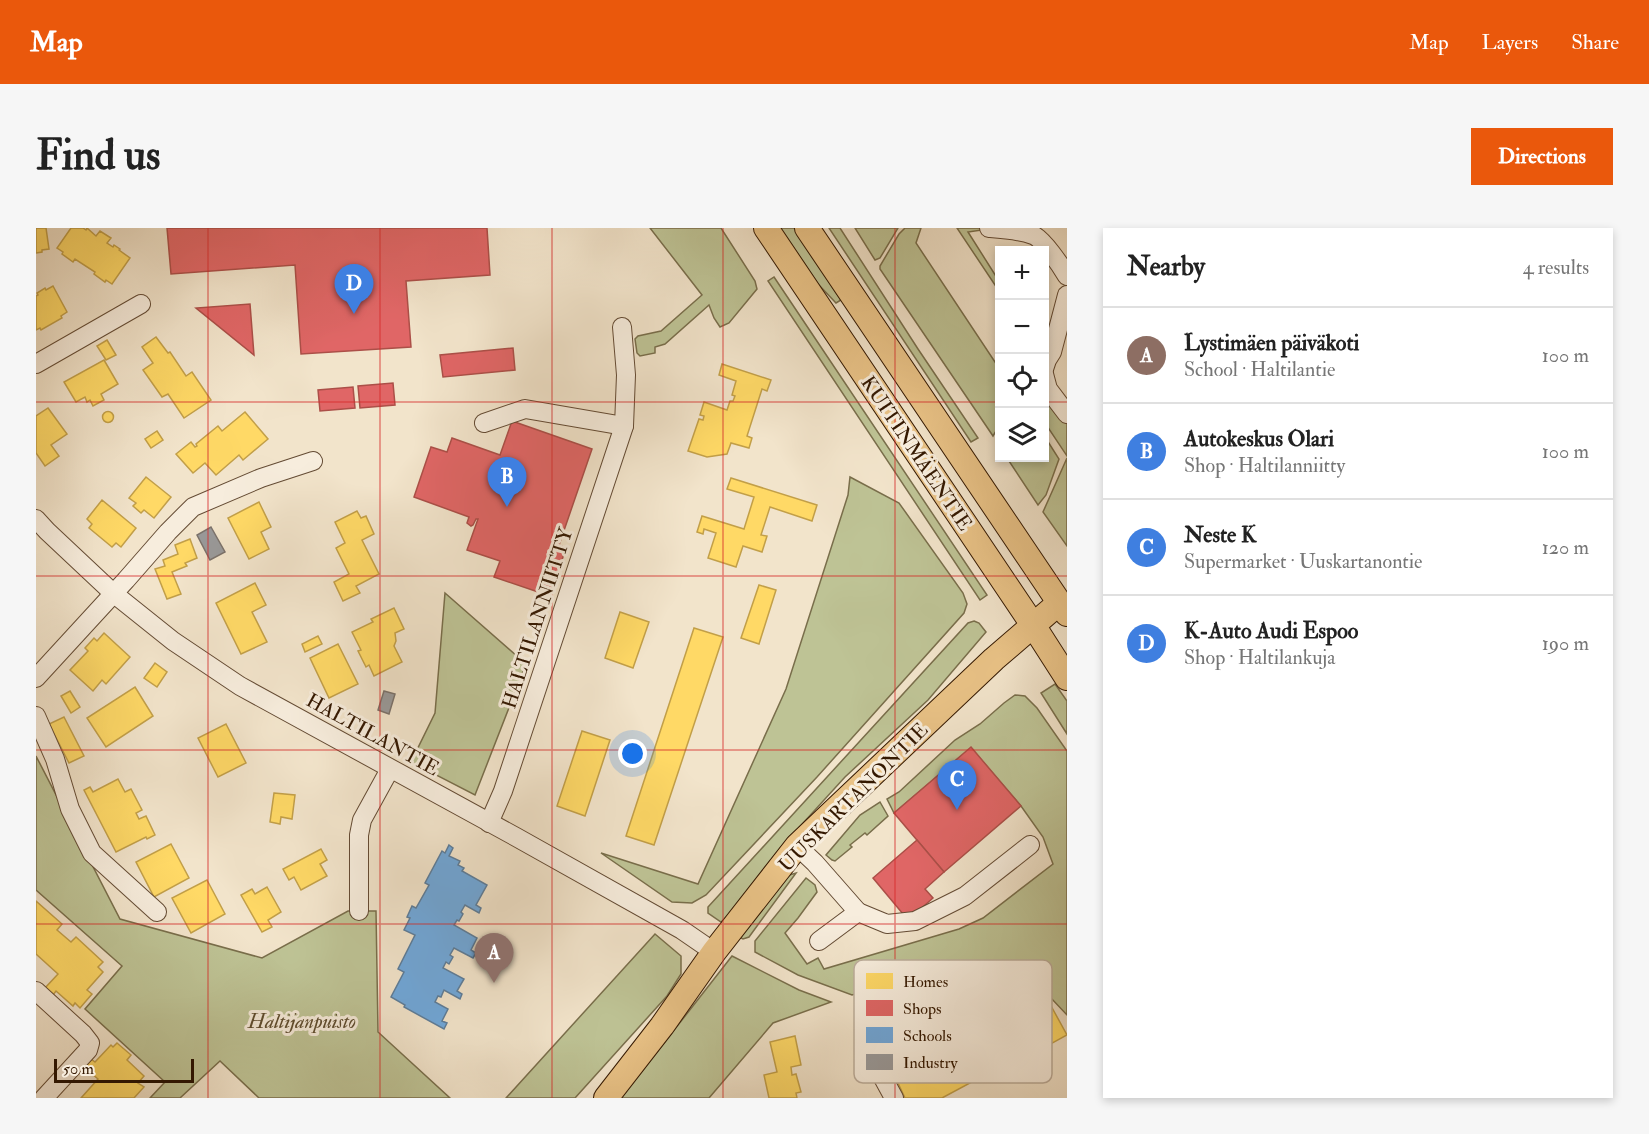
<!DOCTYPE html>
<html lang="en">
<head>
<meta charset="utf-8">
<style>
  :root { --surface:#fff; --page:#f6f6f6; --text:#222; --muted:#767676; --line:#e0e0e0; --accent:#ea580c }
  body { margin:0; font-family:"IM FELL Double Pica",serif; background:var(--page); color:var(--text) }
  .controls { position:absolute; right:18px; top:18px; display:grid; overflow:hidden; border-radius:0px; box-shadow:0 3px 9px #0003 }
  .controls button { width:54px; height:54px; display:grid; place-items:center; padding:0; border:0; border-bottom:2px solid var(--line); background:var(--surface); color:var(--text); font:30px sans-serif }
  .scale { position:absolute; left:18px; bottom:15px; width:140px; box-sizing:border-box; padding-left:6px; border:3px solid #341801; border-top:0; font-size:16px; line-height:21px; white-space:nowrap; color:#341801; -webkit-text-stroke:4px #f7eddd; paint-order:stroke }
  .you { position:absolute; left:597px; top:526px; width:21px; height:21px; margin:-15px; border:4px solid #fff; border-radius:50%; background:#1a73e8; box-shadow:0 0 0 9px #1a73e833 }
  .badge { display:grid; place-items:center; width:39px; height:39px; border-radius:50%; background:var(--accent); color:#fff; font-size:20px; font-weight:700 }
  .pin { position:absolute; translate:-50% -50px; filter:drop-shadow(0 2px 3px #0008) }
  .pin::after { content:''; position:absolute; top:32px; width:21px; height:18px; background:inherit; clip-path:polygon(0 0,100% 0,50% 100%) }
  .list { margin:0; padding:0; list-style:none }
  h2 { display:flex; justify-content:space-between; align-items:center; height:78px; margin:0; padding:0 24px; font-size:26px }
  h2 small { font-size:20px; font-weight:400; color:var(--muted) }
  .list li { display:grid; grid-template-columns:39px 1fr auto; gap:18px; align-items:center; box-sizing:border-box; height:96px; padding:0 24px; border-top:2px solid var(--line) }
  .list b { display:block; font-size:22px; white-space:nowrap }
  .list p { margin:0; font-size:20px; white-space:nowrap; color:var(--muted) }
  .list em { font-size:20px; font-style:normal; color:var(--muted) }
  .icon { flex:none; width:33px; height:33px; fill:none; stroke:currentColor; stroke-width:2; stroke-linecap:round; stroke-linejoin:round }
  .map { position:relative; flex:none; width:1031px; height:870px; overflow:hidden; border-radius:0px }
  header { display:flex; align-items:center; gap:36px; box-sizing:border-box; height:84px; padding:0 30px; background:var(--accent); color:#fff }
  header strong { font-size:28px }
  nav { display:flex; gap:33px; margin-inline-start:auto; font-size:21px }
  .intro { display:flex; align-items:center; justify-content:space-between; box-sizing:border-box; height:144px; padding:0 36px }
  h1 { margin:0; font-size:42px }
  .button { padding:15px 27px; border-radius:0px; background:var(--accent); color:#fff; font-size:21px; font-weight:700 }
  main { display:flex; gap:36px; padding:0 36px }
  aside { flex:1; background:var(--surface); border-radius:0px; box-shadow:0 3px 9px #0003 }
  .map>svg:first-child { display:block }
</style>
</head>
<body>
<header>
<strong>Map</strong>
<nav><a>Map</a><a>Layers</a><a>Share</a></nav>
</header>
<div class="intro"><h1>Find us</h1><a class="button">Directions</a></div>
<main>
<div class="map">
<svg width="1031" height="870" viewBox="0 0 1031 870">
  <rect width="100%" height="100%" fill="#f2e4cb"/>
  <filter id="stains"><feTurbulence type="fractalNoise" baseFrequency=".00333" numOctaves="4"/><feColorMatrix values="0 0 0 0 .2 0 0 0 0 .09 0 0 0 0 .02 0 0 0 .5 -.17"/></filter>
  <radialGradient id="worn" r=".72"><stop offset=".6" stop-color="#630" stop-opacity="0"/><stop offset="1" stop-color="#630" stop-opacity=".3"/></radialGradient>
  <g fill="#bec395" stroke="#796e4b" stroke-width="1.5">
    <polygon points="614,0 685,0 719,53 721,61 693,95 684,99 678,90 673,77 629,116 619,119 619,125 604,128 601,125 599,111 602,108 625,103 666,67"/>
    <polygon points="744,0 758,0 805,72 800,75 782,56"/>
    <polygon points="793,0 804,0 882,121 942,210 935,214"/>
    <polygon points="819,0 862,0 844,30 839,32"/>
    <polygon points="869,0 885,0 880,15 963,140 963,198 957,208 844,41 844,38 863,6"/>
    <polygon points="921,0 945,0 946,2 932,4 963,53 963,63"/>
    <polygon points="738,49 951,367 944,372 732,53"/>
    <polygon points="1008,170 1031,194 1031,228 1009,195"/>
    <polygon points="1009,209 1023,231 1010,267 1002,277 971,230 1008,230"/>
    <polygon points="1031,230 1031,318 1007,284"/>
    <polygon points="814,249 863,275 927,365 931,376 928,385 781,549 670,667 656,675 636,674 565,625 662,656 750,461 812,267"/>
    <polygon points="409,365 490,436 439,567 375,534 399,485"/>
    <polygon points="938,393 943,395 950,404 892,472 809,549 748,616 696,684 685,694 672,685 672,679 932,395"/>
    <polygon points="1019,456 1031,473 1031,506 1005,465"/>
    <polygon points="979,467 989,468 1001,480 1031,523 1031,787 982,735 916,738 816,767 762,747 719,724 719,713 770,650 779,657 781,664 762,690 749,705 771,736 782,730 788,741 923,701 947,690 1017,636 1007,609 985,578 935,520 858,585 851,571 863,564 919,512 944,496 968,475"/>
    <polygon points="0,528 84,691 226,730 312,683 340,683 342,804 414,870 223,870 184,833 144,870 114,870 129,854 49,781 86,738 0,662"/>
    <polygon points="844,574 852,588 831,607 829,605 814,617 816,619 799,633 796,632 790,627 824,587"/>
    <polygon points="760,645 713,709 707,711 703,709 750,648"/>
    <polygon points="619,706 645,728 645,746 631,768 539,870 470,870"/>
    <polygon points="696,728 763,762 795,774 737,795 673,870 585,870"/>
  </g>
  <g fill="#ffd966" stroke="#c29f48" stroke-width="1.5">
    <polygon points="0,0 10,0 13,21 6,22 6,24 0,25"/>
    <polygon points="35,0 47,0 50,2 51,0 60,8 64,3 75,10 71,15 77,19 78,17 84,21 83,22 94,30 76,56 70,52 69,54 58,46 59,44 39,31 37,34 26,26 27,24 21,20"/>
    <polygon points="17,58 31,84 25,88 26,90 5,102 4,100 0,102 0,68 2,67 1,65 9,60 10,62"/>
    <polygon points="120,109 132,125 134,124 150,148 156,144 175,172 148,190 132,166 126,169 107,142 117,135 106,119"/>
    <polygon points="71,112 80,127 70,132 61,118"/>
    <polygon points="68,132 82,156 65,166 68,172 57,178 54,172 51,174 49,169 40,174 28,154"/>
    <polygon points="686,136 735,152 731,163 726,161 711,208 716,210 713,220 695,215 691,226 671,229 652,223 663,191 667,192 668,188 664,187 668,174 691,182 694,173 697,173 699,168 696,167 700,153 683,147"/>
    <polygon points="12,180 31,206 15,217 23,228 9,238 0,225 0,188"/>
    <circle cx="72" cy="189" r="5.5"/>
    <polygon points="209,184 232,211 207,232 203,227 180,247 169,235 157,245 140,226 155,214 159,219 161,218 160,216 182,198 186,203"/>
    <polygon points="121,203 127,212 115,220 109,211"/>
    <polygon points="110,249 135,269 118,290 108,282 105,285 97,278 100,275 93,270"/>
    <polygon points="695,250 781,277 776,293 734,279 725,307 731,308 726,324 707,318 700,339 672,330 680,305 668,301 667,306 661,304 666,288 708,301 718,269 691,261"/>
    <polygon points="66,272 100,300 85,319 80,315 76,319 53,300 56,296 51,291"/>
    <polygon points="223,274 235,299 225,304 233,321 213,331 192,290"/>
    <polygon points="321,283 325,290 330,288 338,306 326,312 343,346 320,358 324,365 307,373 298,354 313,346 300,320 309,315 299,294"/>
    <polygon points="154,311 161,330 149,335 151,338 136,344 145,366 131,371 119,341 129,338 127,332 142,326 139,317"/>
    <polygon points="219,355 230,377 216,384 231,414 205,426 180,375"/>
    <polygon points="723,357 740,362 723,416 705,410"/>
    <polygon points="358,380 368,401 359,405 360,413 358,418 366,434 338,448 333,437 330,439 322,423 325,422 316,404 337,394 335,391"/>
    <polygon points="584,384 613,394 597,440 569,430"/>
    <polygon points="658,400 687,409 618,617 590,608"/>
    <polygon points="68,405 94,429 70,456 66,452 57,463 34,442 52,423 49,420 58,410 61,413"/>
    <polygon points="282,408 286,416 269,424 266,416"/>
    <polygon points="302,416 322,456 293,470 274,430"/>
    <polygon points="119,435 131,444 121,459 108,450"/>
    <polygon points="99,459 117,488 70,519 51,490"/>
    <polygon points="34,463 44,479 35,485 25,468"/>
    <polygon points="28,489 48,528 33,535 13,496"/>
    <polygon points="190,496 210,535 182,549 162,510"/>
    <polygon points="546,503 574,512 549,588 521,578"/>
    <polygon points="82,551 89,564 95,561 106,582 100,585 103,591 110,588 119,607 111,611 110,609 80,624 48,562 54,559 57,564"/>
    <polygon points="238,565 259,567 256,591 245,589 244,596 234,594"/>
    <polygon points="135,616 153,650 118,669 100,634"/>
    <polygon points="285,621 291,632 284,636 291,648 265,662 258,649 253,652 247,641"/>
    <polygon points="171,652 189,686 155,705 136,670"/>
    <polygon points="231,659 245,684 232,692 236,699 226,704 205,667 216,661 219,666"/>
    <polygon points="0,673 26,696 21,702 35,714 40,709 67,734 62,739 67,744 51,762 56,766 44,780 39,775 37,778 20,763 17,767 9,760 22,746 0,726"/>
    <polygon points="1014,776 1031,807 960,846 943,815"/>
    <polygon points="759,808 765,837 755,839 756,847 760,846 765,864 760,865 761,870 733,870 728,847 741,844 734,814"/>
    <polygon points="81,815 95,827 91,832 108,848 102,855 108,859 98,870 45,870 62,851 48,839 55,831 59,834 75,817 77,819"/>
    <polygon points="933,815 949,847 906,870 869,870 861,853"/>
  </g>
  <g fill="#e06666" stroke="#ac4f48" stroke-width="1.5">
    <polygon points="131,0 451,0 454,47 370,53 375,119 265,126 259,37 135,46"/>
    <polygon points="214,76 218,127 160,80"/>
    <polygon points="477,120 479,142 407,149 404,127"/>
    <polygon points="357,155 359,177 324,180 322,158"/>
    <polygon points="317,159 319,180 284,183 282,162"/>
    <polygon points="476,193 556,221 523,317 530,320 514,368 458,349 464,333 431,322 442,291 440,291 437,297 435,298 431,295 433,289 378,269 395,219 411,224 416,210 464,227"/>
    <polygon points="935,519 985,578 908,644 858,585"/>
    <polygon points="881,612 908,644 889,661 897,670 872,692 837,650"/>
  </g>
  <polygon fill="#6fa8dc" stroke="#5d7d9a" stroke-width="1.5" points="413,617 417,620 413,628 424,633 422,637 428,640 426,643 451,657 440,677 445,680 443,685 429,677 425,684 427,686 423,693 421,692 418,697 441,710 435,722 440,725 437,730 418,720 414,727 417,729 413,736 410,734 407,740 428,751 421,763 426,766 424,771 408,762 405,769 402,768 399,774 412,781 406,793 411,795 408,801 368,779 369,777 355,769 368,744 362,741 379,707 368,702 374,690 371,689 376,678 380,680 393,657 389,655 406,623 409,625"/>
  <g fill="#999" stroke="#7b726b" stroke-width="1.5">
    <polygon points="175,299 189,324 174,332 161,307"/>
    <polygon points="348,463 359,466 353,486 342,482"/>
  </g>
  <g fill="none" stroke-linecap="round" stroke-linejoin="round">
    <defs>
      <g id="minor">
        <path d="M953,0C967,1 983,2 997,7C1007,11 1025,38 1031,48"/>
        <polyline points="0,136 105,76"/>
        <polyline points="1008,141 1011,132 1016,124 1031,67"/>
        <polyline points="1008,146 1012,161 1031,186"/>
        <polyline points="448,195 489,181 588,198"/>
        <polyline points="0,291 11,303 77,365 137,413 204,458 480,609 646,702 678,724"/>
        <polyline points="0,450 90,352 132,304 157,279 225,250 277,233"/>
        <polyline points="0,488 19,531 34,581 56,625 121,684"/>
        <polyline points="453,595 467,563 588,198 590,147 586,99"/>
        <polyline points="761,618 779,635 822,684 783,713"/>
        <polyline points="323,683 323,607 326,592 354,541"/>
        <polyline points="822,684 851,696 879,693 929,668 994,617"/>
        <polyline points="0,763 47,806 54,815 52,822 8,870"/>
        <polyline points="828,815 858,870"/>
        <polyline points="843,840 866,828 861,814"/>
      </g>
      <g id="major">
        <polyline points="730,0 997,397 1031,450"/>
        <polyline points="771,0 1031,386"/>
        <polyline points="570,870 626,798 678,724 761,618 958,431 1023,375"/>
      </g>
    </defs>
    <use href="#minor" stroke="#644b34" stroke-width="20"/>
    <use href="#major" stroke="#341801" stroke-width="26"/>
    <use href="#minor" stroke="#f7eddd" stroke-width="18"/>
    <use href="#major" stroke="#e9c286" stroke-width="24"/>
  </g>
  <path fill="none" stroke="#d62828" stroke-width="1.5" stroke-opacity="0.55" d="M172,0V870M344,0V870M516,0V870M687,0V870M859,0V870M0,174H963M1008,174H1031M0,348H1031M0,522H1031M0,696H1031"/>
  <g text-anchor="middle" stroke-width="6" stroke-linejoin="round" paint-order="stroke">
    <g font-size="20" fill="#341801" stroke="#f7eddd">
      <text transform="translate(881 225) rotate(56)" y="7">KUITINMÄENTIE</text>
      <text transform="translate(501 390) rotate(-72)" y="7">HALTILANNIITTY</text>
      <text transform="translate(337 506) rotate(29)" y="7">HALTILANTIE</text>
      <text transform="translate(817 569) rotate(-45)" y="7">UUSKARTANONTIE</text>
    </g>
    <g font-size="20" font-style="italic" fill="#5d4b2d" stroke="#f7eddd">
      <text x="266" y="800">Haltijanpuisto</text>
    </g>
  </g>
  <rect x="818" y="732" width="198" height="123" rx="9" fill="#f7eddd" stroke="#bcad9b" stroke-width="1.5"/>
  <rect x="830" y="745" width="27" height="16" fill="#ffd966"/>
  <rect x="830" y="772" width="27" height="16" fill="#e06666"/>
  <rect x="830" y="799" width="27" height="16" fill="#6fa8dc"/>
  <rect x="830" y="826" width="27" height="16" fill="#999"/>
  <g font-size="16" fill="#341801">
    <text x="867" y="759">Homes</text>
    <text x="867" y="786">Shops</text>
    <text x="867" y="813">Schools</text>
    <text x="867" y="840">Industry</text>
  </g>
  <rect width="100%" height="100%" filter="url(#stains)"/>
  <rect width="100%" height="100%" fill="url(#worn)"/>
</svg>
<div class="controls">
<button>+</button>
<button>−</button>
<button><svg class="icon" aria-label="locate" viewBox="0 0 24 24"><circle cx="12" cy="12" r="6"/><path d="M12 2v4M12 18v4M2 12h4M18 12h4"/></svg></button>
<button><svg class="icon" aria-label="layers" viewBox="0 0 24 24"><path d="M12 4l9 5-9 5-9-5zM3 14l9 5 9-5"/></svg></button>
</div>
<div class="scale">50 m</div>
<div class="you"></div>
<div class="pin badge" style="left:458px;top:755px;background:#8d6e63">A</div>
<div class="pin badge" style="left:471px;top:279px;background:#3f7fe0">B</div>
<div class="pin badge" style="left:921px;top:582px;background:#3f7fe0">C</div>
<div class="pin badge" style="left:318px;top:86px;background:#3f7fe0">D</div>
</div>
<aside>
<h2>Nearby<small>4 results</small></h2>
<ul class="list">
<li><span class="badge" style="background:#8d6e63">A</span><div><b>Lystimäen päiväkoti</b><p>School · Haltilantie</p></div><em>100 m</em></li>
<li><span class="badge" style="background:#3f7fe0">B</span><div><b>Autokeskus Olari</b><p>Shop · Haltilanniitty</p></div><em>100 m</em></li>
<li><span class="badge" style="background:#3f7fe0">C</span><div><b>Neste K</b><p>Supermarket · Uuskartanontie</p></div><em>120 m</em></li>
<li><span class="badge" style="background:#3f7fe0">D</span><div><b>K-Auto Audi Espoo</b><p>Shop · Haltilankuja</p></div><em>190 m</em></li>
</ul>
</aside>
</main>
</body>
</html>
